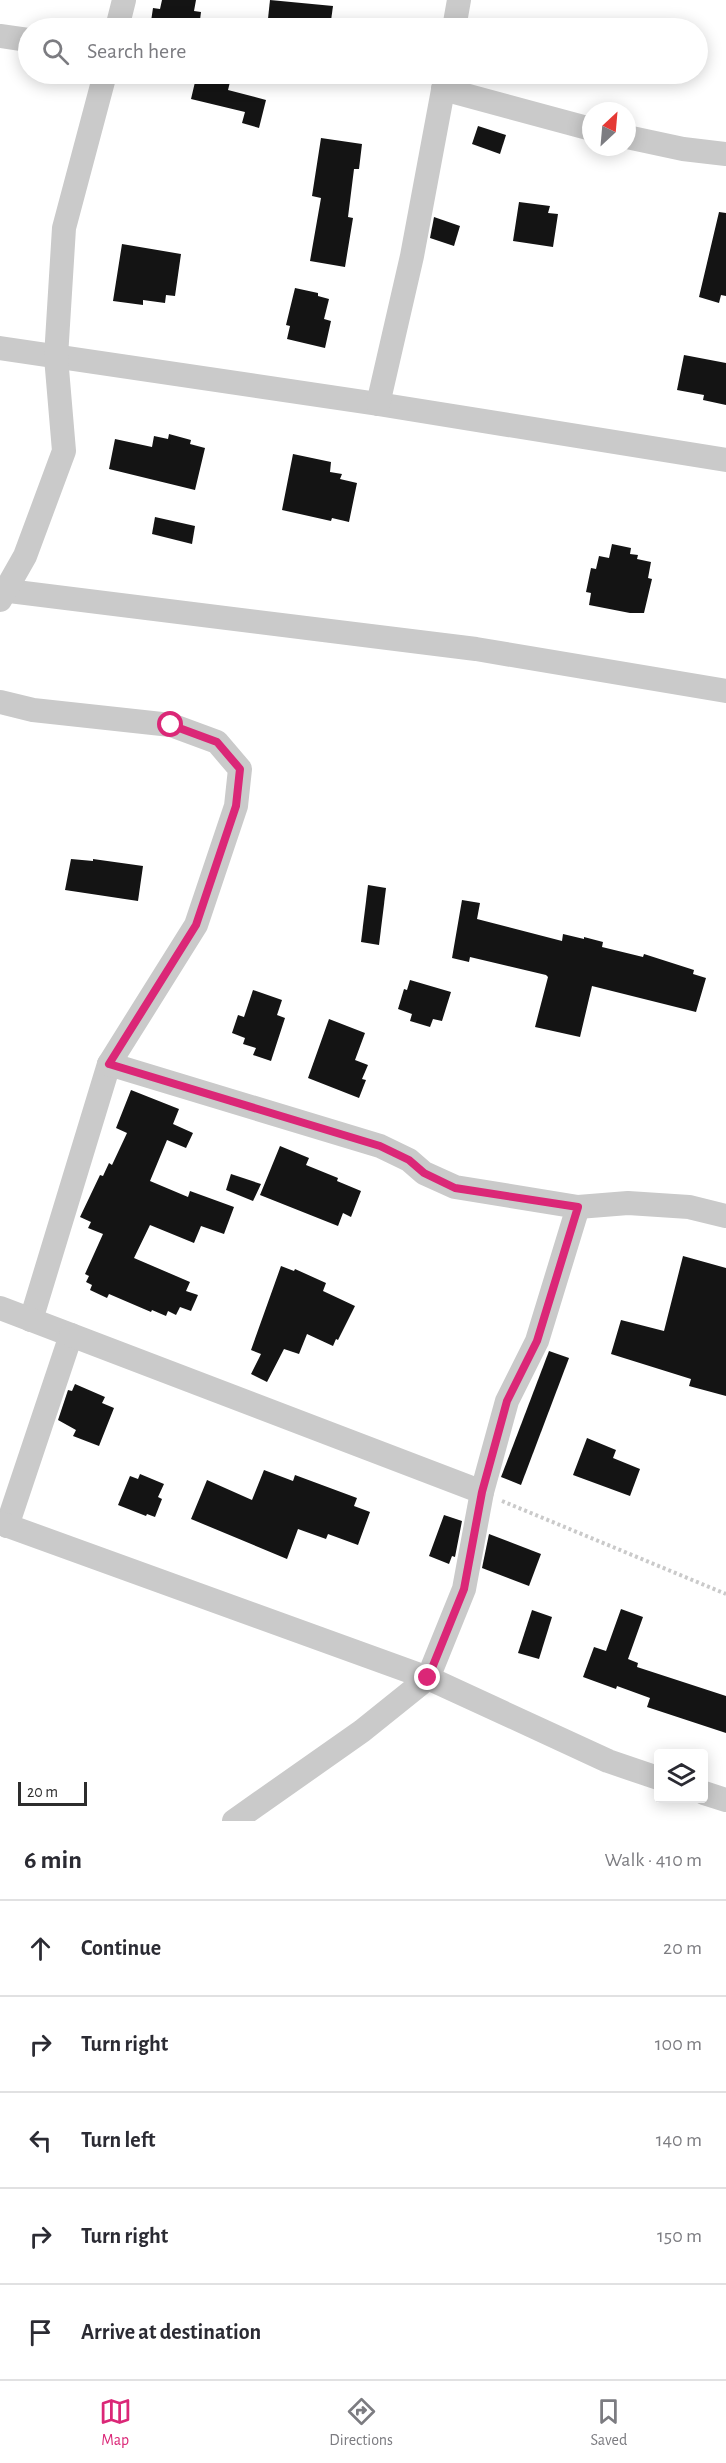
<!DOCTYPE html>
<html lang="en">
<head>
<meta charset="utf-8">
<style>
  :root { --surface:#fff; --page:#f2f2f3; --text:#2b2b33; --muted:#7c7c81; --line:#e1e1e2; --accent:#db2777 }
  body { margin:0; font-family:"Alegreya Sans",sans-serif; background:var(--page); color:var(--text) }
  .controls { position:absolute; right:18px; bottom:18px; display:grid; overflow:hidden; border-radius:6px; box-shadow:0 3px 15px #0003 }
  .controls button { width:54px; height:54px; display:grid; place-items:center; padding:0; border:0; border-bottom:2px solid var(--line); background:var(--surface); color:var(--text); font:30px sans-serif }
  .compass { position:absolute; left:582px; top:102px; width:54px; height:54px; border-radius:50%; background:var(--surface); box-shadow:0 3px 15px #0003; rotate:26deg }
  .scale { position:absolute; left:18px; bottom:15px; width:69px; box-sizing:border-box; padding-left:6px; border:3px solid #2d2d2d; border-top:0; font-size:16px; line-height:21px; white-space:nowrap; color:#2d2d2d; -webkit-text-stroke:4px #fff; paint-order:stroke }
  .stop { position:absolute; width:18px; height:18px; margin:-14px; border:4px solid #db2777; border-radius:50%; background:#fff }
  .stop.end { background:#db2777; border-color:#fff; box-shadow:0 2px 6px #0008 }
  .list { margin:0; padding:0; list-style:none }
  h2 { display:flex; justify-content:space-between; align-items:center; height:78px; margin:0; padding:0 24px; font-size:26px }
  h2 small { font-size:20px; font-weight:400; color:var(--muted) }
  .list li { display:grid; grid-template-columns:39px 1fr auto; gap:18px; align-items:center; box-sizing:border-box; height:96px; padding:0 24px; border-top:2px solid var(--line) }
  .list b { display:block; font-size:22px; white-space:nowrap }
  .list em { font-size:20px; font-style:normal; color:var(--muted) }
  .icon { flex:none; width:33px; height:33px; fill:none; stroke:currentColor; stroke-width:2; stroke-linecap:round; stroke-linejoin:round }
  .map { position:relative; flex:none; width:726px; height:1821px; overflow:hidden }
  .search { position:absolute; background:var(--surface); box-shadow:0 3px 15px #0003; left:18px; right:18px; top:18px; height:66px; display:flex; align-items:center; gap:15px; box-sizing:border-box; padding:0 21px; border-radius:33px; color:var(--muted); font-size:22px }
  .sheet { height:558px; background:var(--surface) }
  nav { display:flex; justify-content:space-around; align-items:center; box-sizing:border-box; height:84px; border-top:2px solid var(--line); background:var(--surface); font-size:16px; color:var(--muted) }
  nav a { display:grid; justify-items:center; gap:3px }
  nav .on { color:var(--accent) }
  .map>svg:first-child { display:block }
</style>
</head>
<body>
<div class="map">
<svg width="726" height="1821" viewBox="0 0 726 1821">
  <rect width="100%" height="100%" fill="#fff"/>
  <g fill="#141414">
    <polygon points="162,0 196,0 194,11 201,12 199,28 150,28 153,8 160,9"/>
    <polygon points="270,0 333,6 330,28 267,28"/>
    <polygon points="201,74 232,74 228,90 266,100 259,128 242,123 245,112 191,99 195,82 198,82"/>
    <polygon points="478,126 506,135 500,154 472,144"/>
    <polygon points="321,138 362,144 359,169 354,169 348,217 353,218 345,267 310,261 321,198 312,196"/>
    <polygon points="519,202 550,206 548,213 558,214 553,247 513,241"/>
    <polygon points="719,212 726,213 726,296 721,295 719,303 699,297"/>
    <polygon points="434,217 460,226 454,246 430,238"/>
    <polygon points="122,244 181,254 175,296 166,295 165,303 143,300 143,305 113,301"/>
    <polygon points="295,288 318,293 318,296 329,299 324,319 331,321 325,348 287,339 290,326 286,325"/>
    <polygon points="684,355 726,363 726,405 703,400 704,395 677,390"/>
    <polygon points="169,434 191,440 190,444 205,448 195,490 109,469 115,439 152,447 154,436 168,439"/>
    <polygon points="293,454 331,462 330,472 342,474 340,479 357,483 349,522 332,518 331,521 282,510"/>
    <polygon points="155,517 195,526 192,544 152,534"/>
    <polygon points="612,544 631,548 630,554 638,555 637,559 651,562 648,578 652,579 644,613 630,613 589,605 591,593 586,592 591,568 596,569 599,556 609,558"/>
    <polygon points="71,859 93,861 93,859 143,866 138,901 65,890"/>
    <polygon points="368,885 386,888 379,945 361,942"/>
    <polygon points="462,900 480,903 477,919 562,941 563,934 584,939 584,937 603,942 602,947 643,957 644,954 694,970 693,974 706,978 696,1012 592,986 580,1037 535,1027 548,977 546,975 470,957 469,962 452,958"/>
    <polygon points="410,980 451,992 442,1021 433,1019 430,1027 410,1021 412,1014 398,1009 404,989 407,990"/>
    <polygon points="253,990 282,1000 277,1015 285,1018 271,1061 253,1055 256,1048 243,1044 245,1038 232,1033 238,1015 244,1017"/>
    <polygon points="329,1019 365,1033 355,1060 368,1065 362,1079 366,1080 359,1098 308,1078"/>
    <polygon points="131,1090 179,1109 173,1124 193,1133 186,1148 167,1140 150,1181 188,1197 190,1191 234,1207 224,1234 201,1226 194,1243 150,1225 134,1258 190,1282 186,1291 198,1295 191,1311 180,1307 176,1315 168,1311 166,1316 152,1310 151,1312 109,1294 107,1298 90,1290 92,1285 86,1282 89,1276 85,1274 103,1234 88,1228 91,1222 80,1217 100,1175 103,1176 109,1163 112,1165 127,1133 116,1128"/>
    <polygon points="280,1146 309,1158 306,1165 338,1178 337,1181 361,1191 351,1217 343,1213 338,1226 260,1195"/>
    <polygon points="231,1174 261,1184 253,1201 226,1190"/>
    <polygon points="683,1256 726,1268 726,1396 689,1386 691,1379 611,1354 621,1320 664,1331"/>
    <polygon points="281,1266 294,1271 295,1269 326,1283 323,1291 355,1306 338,1340 336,1339 333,1346 307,1334 299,1354 284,1349 267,1382 251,1374 261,1354 251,1350"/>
    <polygon points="549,1351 569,1358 521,1485 501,1477"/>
    <polygon points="75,1384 105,1397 102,1403 114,1408 99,1446 73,1436 76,1430 58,1420 68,1390 72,1391"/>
    <polygon points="587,1438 616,1450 613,1458 640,1469 630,1496 573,1475"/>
    <polygon points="264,1470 293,1481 295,1475 357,1498 354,1506 370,1512 358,1545 328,1534 326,1539 298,1529 287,1559 191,1519 207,1480 252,1500"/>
    <polygon points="140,1474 164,1484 158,1497 162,1499 155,1517 147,1514 146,1516 118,1505 130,1476 138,1479"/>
    <polygon points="444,1515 462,1521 455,1557 452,1556 449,1564 429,1556"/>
    <polygon points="489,1534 541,1554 529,1586 482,1568"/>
    <polygon points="621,1609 643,1617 628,1659 638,1663 637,1667 726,1696 726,1733 647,1707 650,1698 617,1686 616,1689 583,1677 594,1647 606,1651"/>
    <polygon points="532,1610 552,1617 539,1659 518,1653"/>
  </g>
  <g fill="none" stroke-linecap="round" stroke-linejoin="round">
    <polyline stroke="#cacaca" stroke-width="4" stroke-dasharray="3 3" stroke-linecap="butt" points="502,1501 726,1594"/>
    <g stroke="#cacaca" stroke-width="24">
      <polyline points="117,28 124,0"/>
      <polyline points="454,28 459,0"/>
      <polyline points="0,36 28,40"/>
      <polyline points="443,89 591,129"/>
      <polyline points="627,137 683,149 726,154"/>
      <polyline points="0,348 378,404 726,460"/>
      <polyline points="378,404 412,256 446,74"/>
      <polyline points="0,590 476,649 726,691"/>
      <polyline points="0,600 25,556 64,451 56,357 64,228 105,74"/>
      <polyline points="0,702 33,710 171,725 217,742 240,769 236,806 196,925 109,1064 31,1320"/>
      <polyline points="109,1064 380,1146 409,1160 424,1173 455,1187 578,1207 628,1203 689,1207 726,1216"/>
      <polyline points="0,1308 71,1335 7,1526"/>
      <polyline points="71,1335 482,1492"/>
      <polyline points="0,1523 428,1678 608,1761 658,1778"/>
      <polyline points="704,1793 726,1800"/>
      <polyline points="234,1821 362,1731 428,1678 464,1589 482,1492 507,1401 537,1341 578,1207"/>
    </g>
  </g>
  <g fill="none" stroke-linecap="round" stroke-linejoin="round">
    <polyline stroke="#db2777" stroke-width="8" points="171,725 217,742 240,769 236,806 196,925 109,1064 380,1146 409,1160 424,1173 455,1188 578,1207 537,1341 507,1401 482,1492 464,1589 428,1678"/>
  </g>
</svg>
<div class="controls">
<button><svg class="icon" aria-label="layers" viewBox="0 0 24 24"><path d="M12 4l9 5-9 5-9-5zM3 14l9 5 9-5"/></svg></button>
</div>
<svg class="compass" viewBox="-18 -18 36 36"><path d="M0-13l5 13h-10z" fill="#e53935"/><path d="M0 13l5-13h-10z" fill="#7c7c81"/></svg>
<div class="scale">20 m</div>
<div class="stop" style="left:171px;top:725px"></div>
<div class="stop end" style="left:428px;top:1678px"></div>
<div class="search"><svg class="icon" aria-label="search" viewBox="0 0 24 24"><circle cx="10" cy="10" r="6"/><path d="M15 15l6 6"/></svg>Search here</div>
</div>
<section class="sheet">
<h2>6 min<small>Walk · 410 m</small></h2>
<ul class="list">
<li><svg class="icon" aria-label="ahead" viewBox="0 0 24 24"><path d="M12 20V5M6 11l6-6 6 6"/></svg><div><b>Continue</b></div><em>20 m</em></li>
<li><svg class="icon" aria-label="right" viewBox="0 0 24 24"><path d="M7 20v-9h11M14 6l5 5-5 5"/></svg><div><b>Turn right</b></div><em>100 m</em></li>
<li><svg class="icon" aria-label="left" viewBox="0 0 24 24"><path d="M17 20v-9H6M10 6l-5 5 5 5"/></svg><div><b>Turn left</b></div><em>140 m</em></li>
<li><svg class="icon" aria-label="right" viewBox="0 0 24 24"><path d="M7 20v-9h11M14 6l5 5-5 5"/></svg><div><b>Turn right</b></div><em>150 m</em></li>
<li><svg class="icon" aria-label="arrive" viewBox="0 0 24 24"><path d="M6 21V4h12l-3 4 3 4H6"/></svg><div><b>Arrive at destination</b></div></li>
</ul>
</section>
<nav>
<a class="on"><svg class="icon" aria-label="map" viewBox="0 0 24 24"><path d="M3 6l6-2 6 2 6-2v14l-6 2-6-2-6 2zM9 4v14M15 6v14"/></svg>Map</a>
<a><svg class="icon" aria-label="directions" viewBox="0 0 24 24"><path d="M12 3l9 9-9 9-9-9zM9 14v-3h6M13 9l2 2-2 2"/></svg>Directions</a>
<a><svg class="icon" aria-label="saved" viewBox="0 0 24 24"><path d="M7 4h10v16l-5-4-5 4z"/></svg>Saved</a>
</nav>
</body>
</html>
